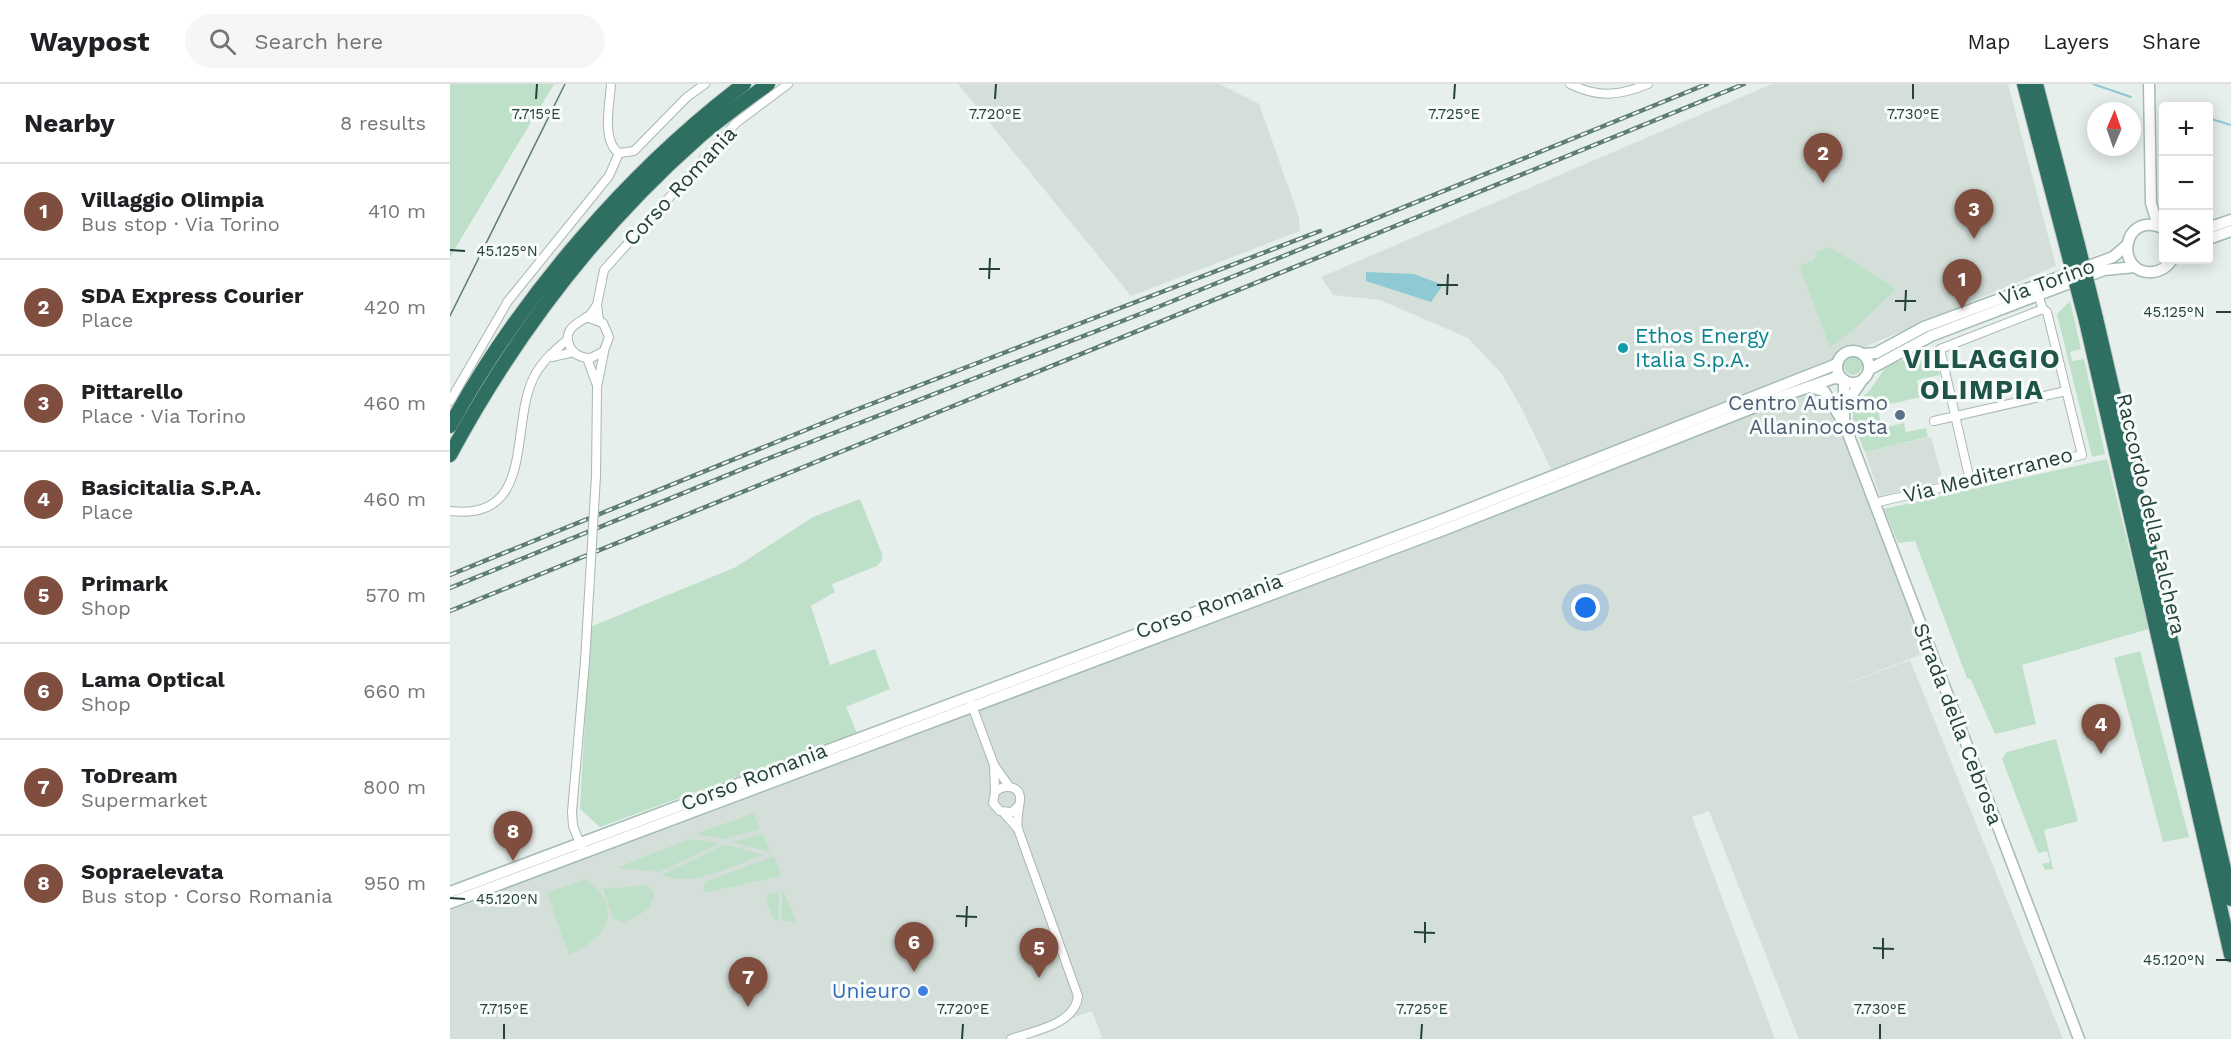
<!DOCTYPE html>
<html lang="en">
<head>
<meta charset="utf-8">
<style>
  :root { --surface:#fff; --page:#f6f6f6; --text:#202124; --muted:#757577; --line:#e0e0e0; --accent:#7f4e3f }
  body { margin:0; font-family:"Work Sans",sans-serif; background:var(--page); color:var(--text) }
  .controls { position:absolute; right:18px; top:18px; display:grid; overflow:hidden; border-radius:6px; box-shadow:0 3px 15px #0003 }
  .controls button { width:54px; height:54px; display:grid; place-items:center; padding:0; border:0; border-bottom:2px solid var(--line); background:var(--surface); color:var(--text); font:30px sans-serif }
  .compass { position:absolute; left:1637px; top:18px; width:54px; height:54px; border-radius:50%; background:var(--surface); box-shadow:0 3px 15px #0003; rotate:2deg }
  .you { position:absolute; left:1136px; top:524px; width:21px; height:21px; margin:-15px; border:4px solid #fff; border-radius:50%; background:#1a73e8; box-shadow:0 0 0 9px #1a73e833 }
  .badge { display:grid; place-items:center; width:39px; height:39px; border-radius:50%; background:var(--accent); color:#fff; font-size:20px; font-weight:700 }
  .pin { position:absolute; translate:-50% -50px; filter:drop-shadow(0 2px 3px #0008) }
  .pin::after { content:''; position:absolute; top:32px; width:21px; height:18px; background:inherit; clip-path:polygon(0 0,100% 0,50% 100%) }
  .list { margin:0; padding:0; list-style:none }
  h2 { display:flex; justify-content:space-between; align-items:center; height:78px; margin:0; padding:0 24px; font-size:26px }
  h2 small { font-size:20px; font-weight:400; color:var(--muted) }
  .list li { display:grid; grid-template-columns:39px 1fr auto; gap:18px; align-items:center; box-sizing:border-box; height:96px; padding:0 24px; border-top:2px solid var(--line) }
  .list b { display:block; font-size:22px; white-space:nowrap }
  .list p { margin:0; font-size:20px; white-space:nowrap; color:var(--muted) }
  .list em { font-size:20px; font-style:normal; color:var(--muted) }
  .icon { flex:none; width:33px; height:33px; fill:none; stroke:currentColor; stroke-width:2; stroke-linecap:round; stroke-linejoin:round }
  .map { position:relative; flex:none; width:1781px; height:955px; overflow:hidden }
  header { display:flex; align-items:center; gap:36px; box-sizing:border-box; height:84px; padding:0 30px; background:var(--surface); border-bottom:2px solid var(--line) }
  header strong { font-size:28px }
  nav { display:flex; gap:33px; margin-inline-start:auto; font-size:21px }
  .search { width:420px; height:54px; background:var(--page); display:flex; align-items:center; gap:15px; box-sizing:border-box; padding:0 21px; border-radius:33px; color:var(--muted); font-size:22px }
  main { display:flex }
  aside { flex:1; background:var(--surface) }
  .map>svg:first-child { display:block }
</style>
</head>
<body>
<header>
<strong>Waypost</strong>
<div class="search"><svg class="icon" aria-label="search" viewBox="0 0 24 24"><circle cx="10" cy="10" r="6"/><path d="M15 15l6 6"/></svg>Search here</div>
<nav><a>Map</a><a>Layers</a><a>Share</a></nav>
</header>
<main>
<aside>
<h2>Nearby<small>8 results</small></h2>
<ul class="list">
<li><span class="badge">1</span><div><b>Villaggio Olimpia</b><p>Bus stop · Via Torino</p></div><em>410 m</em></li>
<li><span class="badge">2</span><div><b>SDA Express Courier</b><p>Place</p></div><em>420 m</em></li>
<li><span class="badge">3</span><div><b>Pittarello</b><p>Place · Via Torino</p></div><em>460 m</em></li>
<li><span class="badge">4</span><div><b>Basicitalia S.P.A.</b><p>Place</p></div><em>460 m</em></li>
<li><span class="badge">5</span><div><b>Primark</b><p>Shop</p></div><em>570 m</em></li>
<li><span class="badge">6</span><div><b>Lama Optical</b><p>Shop</p></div><em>660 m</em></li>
<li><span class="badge">7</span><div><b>ToDream</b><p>Supermarket</p></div><em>800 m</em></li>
<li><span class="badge">8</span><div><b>Sopraelevata</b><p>Bus stop · Corso Romania</p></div><em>950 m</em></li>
</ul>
</aside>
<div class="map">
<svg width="1781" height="955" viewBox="0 0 1781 955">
  <rect width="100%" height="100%" fill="#e6efeb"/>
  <g fill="#d4dfda">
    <polygon points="508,0 769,0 809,20 849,133 850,147 681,212"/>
    <polygon points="1322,0 1558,0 1606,182 1339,295 1101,385 1072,325 1051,289 1018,254 930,216 883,211 871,193"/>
    <polygon points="1358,303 1377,310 1480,567 1372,609 1460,576 1613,955 1349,955 1259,727 1242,733 1325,955 649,955 652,953 642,927 564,955 0,955 0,819"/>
    <polygon points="1481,353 1493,397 1430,412 1415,368"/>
  </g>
  <g fill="#bfe0c8">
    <polygon points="0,0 104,0 0,173"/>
    <polygon points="1380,163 1446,205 1403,246 1380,263 1349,181 1363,177 1367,167"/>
    <polygon points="1620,217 1631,265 1620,268 1622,277 1634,275 1655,370 1642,373 1607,230"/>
    <polygon points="1484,266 1490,291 1467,296 1471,313 1427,323 1432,344 1454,339 1456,348 1476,344 1478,353 1415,368 1403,338 1403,321 1420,306 1437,281"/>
    <circle cx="1403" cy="282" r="9"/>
    <polygon points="1657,375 1699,545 1572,581 1586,640 1545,650 1521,596 1517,594 1465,457 1448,459 1434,425"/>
    <polygon points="410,415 432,470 432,476 427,482 382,500 385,508 361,522 380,581 425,565 440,605 396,623 407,649 150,743 130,725 140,543 286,483 363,433"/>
    <polygon points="1690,567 1739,753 1713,758 1664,574"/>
    <polygon points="1606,655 1628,737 1594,746 1603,785 1595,786 1592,780 1600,778 1597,767 1588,769 1552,675 1557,668"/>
    <polygon points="304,729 309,745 273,755 245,750"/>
    <polygon points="313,750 320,768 282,758"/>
    <polygon points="239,755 270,759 209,788 167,784"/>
    <path d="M275,760L314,771C282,781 246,804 212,791Z"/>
    <polygon points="324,772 331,792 253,809 255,798"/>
    <path d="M136,795C140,800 147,803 150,808C172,838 144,860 119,871L97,809Z"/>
    <polygon points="197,801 205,809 199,825 174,839 163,834 153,805"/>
    <polygon points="333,806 346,837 345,839 331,836"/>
    <polygon points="329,808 328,836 323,835 316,816 318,811"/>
  </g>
  <polygon fill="#8ec9d4" points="916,188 964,190 993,201 981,218 916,197"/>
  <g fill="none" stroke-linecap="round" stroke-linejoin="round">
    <g stroke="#8ec9d4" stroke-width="2">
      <polyline points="1643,0 1681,13"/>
      <polyline points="1758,34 1781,41"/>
    </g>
    <defs>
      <g id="minor">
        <path d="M161,0C160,19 151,57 169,69"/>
        <path d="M1120,0C1148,14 1169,12 1198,0"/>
        <polyline points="169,69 184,67 237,13 255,0"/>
        <path d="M136,233L153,239L159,253L154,267L141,274C132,274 124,271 120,263C112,246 126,240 137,233C142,230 144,225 147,221"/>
        <polyline points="149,236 147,221 154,186 286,39 338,0"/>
        <polyline points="102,273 124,268"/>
        <polyline points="137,274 146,299"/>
        <polyline points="0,317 58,217 159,92 169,69"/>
        <polyline points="1484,337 1616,307"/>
        <polyline points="146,392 147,303 154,268"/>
        <polyline points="1520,397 1490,265 1593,225"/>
        <polyline points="1424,419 1632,371 1597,228 1593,225 1588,211"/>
        <path d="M0,427C87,438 59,340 84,293C91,278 106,265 118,255"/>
        <polyline points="521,619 544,681 559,702"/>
        <polyline points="544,681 545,708"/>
        <polyline points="554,729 568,745"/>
        <polyline points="131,762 123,742 122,728 135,577"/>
        <path d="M561,955C583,947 625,941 628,912L568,745C566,734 569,726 570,716C571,701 554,700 545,708L543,719L550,727L562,728L567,723"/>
      </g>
      <g id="secondary">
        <polyline points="1699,0 1701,119 1708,142"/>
        <path d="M1713,144C1670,126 1665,192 1703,188C1712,187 1717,183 1722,176"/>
        <polyline points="1758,144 1781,136"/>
        <polyline points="1758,155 1781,147"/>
        <circle cx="1403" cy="283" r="16"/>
        <polyline points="1414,270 1426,269 1474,243 1663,173 1677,161"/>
        <polyline points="1420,285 1481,252 1654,186 1685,183"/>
        <polyline points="1394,296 1394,339 1629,955"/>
        <polyline points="1359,303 1374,307 1392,336"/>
        <polyline points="1393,324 1411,298"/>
        <polyline points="0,808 996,434 1387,280"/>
        <polyline points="0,819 996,445 1333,312 1384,294 1392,295"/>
      </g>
      <g id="motorway">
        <polyline points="1574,0 1617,165"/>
        <polyline points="1586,0 1628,161"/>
        <polyline points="1646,234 1781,815"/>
        <polyline points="1636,237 1781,871"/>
        <path d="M0,342C69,215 179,87 294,0"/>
        <path d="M0,371C64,252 148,142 249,53C271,34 295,17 318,0"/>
      </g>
    </defs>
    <use href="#minor" stroke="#a8b8b2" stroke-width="10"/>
    <use href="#secondary" stroke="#a4bbb3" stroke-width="13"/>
    <use href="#motorway" stroke="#c2cac8" stroke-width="16"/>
    <use href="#minor" stroke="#fff" stroke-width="8"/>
    <use href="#secondary" stroke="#fff" stroke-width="10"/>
    <use href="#motorway" stroke="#2f6f62" stroke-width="14"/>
    <polyline stroke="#5f7d75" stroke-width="1.5" points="0,232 115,0"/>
    <defs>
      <g id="rail">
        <polyline points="0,491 395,330 870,147"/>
        <polyline points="0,504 317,375 703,225 1257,0"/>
        <polyline points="0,527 1294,0"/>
      </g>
    </defs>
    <use href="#rail" stroke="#5f7d75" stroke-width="4.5"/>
    <use href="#rail" stroke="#f7fbf9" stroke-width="2" stroke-dasharray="7" stroke-linecap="butt"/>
    <defs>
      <polyline id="minor-bridge" points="135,577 146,392"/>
      <g id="motorway-bridge">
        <polyline points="1628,161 1646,234"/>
        <polyline points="1617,165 1636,237"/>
      </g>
    </defs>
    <use href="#minor-bridge" stroke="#a8b8b2" stroke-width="10" stroke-linecap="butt"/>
    <use href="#motorway-bridge" stroke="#c2cac8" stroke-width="16" stroke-linecap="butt"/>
    <use href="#minor-bridge" stroke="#fff" stroke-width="8"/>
    <use href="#motorway-bridge" stroke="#2f6f62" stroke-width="14"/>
  </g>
  <path fill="none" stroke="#24423a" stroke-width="2" d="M86,15L87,0M545,15L546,0M1004,15L1005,0M1463,15V0M0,166L15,167M529,185H550M539,195L540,174M987,201H1008M997,211L998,190M1445,217H1466M1455,227L1456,206M1766,228H1781M0,814L15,815M506,832L527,833M516,843L517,822M964,848L985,849M975,859V838M1423,864L1444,865M1433,875V854M1766,876H1781M54,955V940M512,955L513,940M971,955L972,940M1430,955V940"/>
  <circle fill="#0f9aa8" stroke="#f7fbf9" stroke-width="2" cx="1173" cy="264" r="6"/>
  <circle fill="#5c6f8a" stroke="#f7fbf9" stroke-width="2" cx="1450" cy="331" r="6"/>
  <circle fill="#3f7fe0" stroke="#f7fbf9" stroke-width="2" cx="473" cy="907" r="6"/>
  <g text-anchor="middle" stroke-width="6" stroke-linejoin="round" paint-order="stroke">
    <g font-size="21" fill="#24423a" stroke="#f7fbf9">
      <text transform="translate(230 102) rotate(-47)" y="7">Corso Romania</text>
      <text transform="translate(1597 198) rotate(-20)" y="7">Via Torino</text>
      <text transform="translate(1538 391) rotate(-14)" y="7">Via Mediterraneo</text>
      <text transform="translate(1701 430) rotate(77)" y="7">Raccordo della Falchera</text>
      <text transform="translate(759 522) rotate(-20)" y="7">Corso Romania</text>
      <text transform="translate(1508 640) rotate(69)" y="7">Strada della Cebrosa</text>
      <text transform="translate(304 693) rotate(-21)" y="7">Corso Romania</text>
    </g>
    <g font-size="21" fill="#0d838f" stroke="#f7fbf9" text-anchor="start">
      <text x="1185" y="259">Ethos Energy<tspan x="1185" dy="24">Italia S.p.A.</tspan></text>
    </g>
    <g font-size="21" fill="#4e5e75" stroke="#f7fbf9" text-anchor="end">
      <text x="1438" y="326">Centro Autismo<tspan x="1438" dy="24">Allaninocosta</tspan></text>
    </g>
    <g font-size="21" fill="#366cbe" stroke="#f7fbf9" text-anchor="end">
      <text x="461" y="914">Unieuro</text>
    </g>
    <g font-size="27" font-weight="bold" letter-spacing="1.5" fill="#1f5548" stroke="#f7fbf9">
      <text x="1532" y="284">VILLAGGIO<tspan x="1532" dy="31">OLIMPIA</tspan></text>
    </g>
  </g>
  <g font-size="15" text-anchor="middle" fill="#24423a" stroke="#f7fbf9" stroke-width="6" stroke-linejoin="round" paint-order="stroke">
    <text x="86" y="35">7.715°E</text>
    <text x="545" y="35">7.720°E</text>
    <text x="1004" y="35">7.725°E</text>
    <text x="1463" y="35">7.730°E</text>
    <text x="57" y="172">45.125°N</text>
    <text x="1724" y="233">45.125°N</text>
    <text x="57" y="820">45.120°N</text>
    <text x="1724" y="881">45.120°N</text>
    <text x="54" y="930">7.715°E</text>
    <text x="513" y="930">7.720°E</text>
    <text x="972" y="930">7.725°E</text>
    <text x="1430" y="930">7.730°E</text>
  </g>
</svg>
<div class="controls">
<button>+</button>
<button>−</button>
<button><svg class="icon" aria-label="layers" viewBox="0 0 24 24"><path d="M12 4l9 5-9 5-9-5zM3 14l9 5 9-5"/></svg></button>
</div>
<svg class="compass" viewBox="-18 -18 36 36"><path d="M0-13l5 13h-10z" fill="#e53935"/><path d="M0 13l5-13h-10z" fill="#757577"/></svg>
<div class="you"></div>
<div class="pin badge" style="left:1512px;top:225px">1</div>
<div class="pin badge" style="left:1373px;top:99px">2</div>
<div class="pin badge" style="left:1524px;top:155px">3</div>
<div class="pin badge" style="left:1651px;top:670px">4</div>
<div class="pin badge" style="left:589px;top:894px">5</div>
<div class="pin badge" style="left:464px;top:888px">6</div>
<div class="pin badge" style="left:298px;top:923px">7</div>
<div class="pin badge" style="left:63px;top:777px">8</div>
</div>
</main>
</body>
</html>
